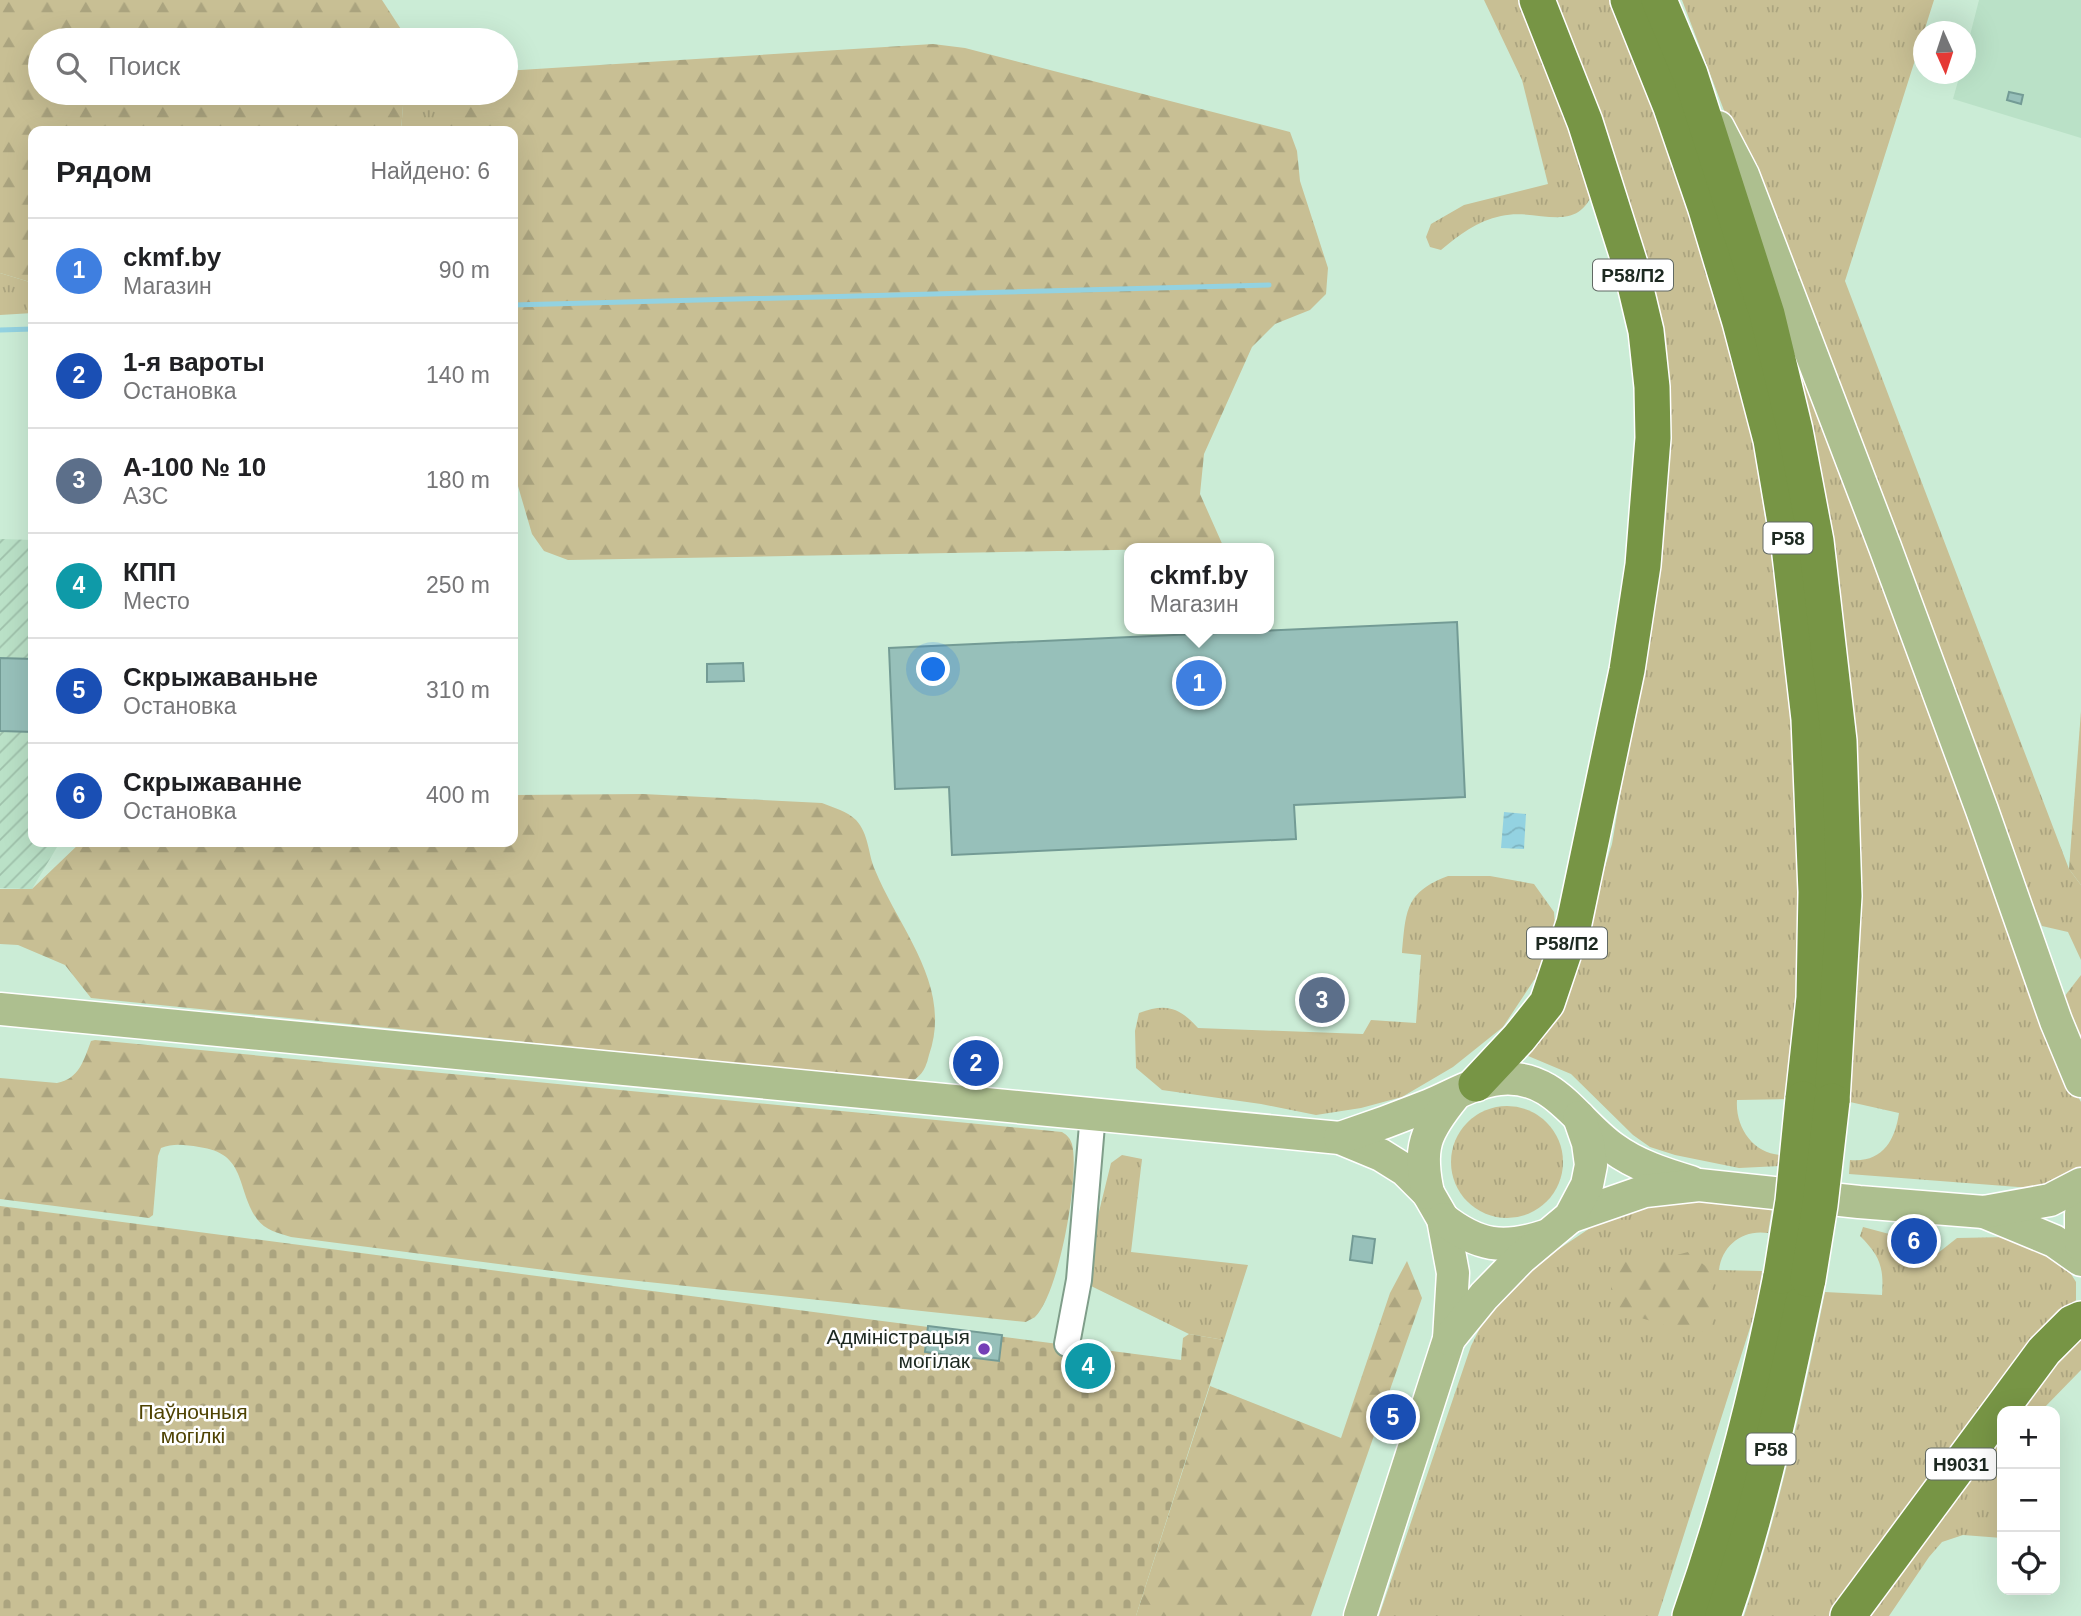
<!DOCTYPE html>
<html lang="ru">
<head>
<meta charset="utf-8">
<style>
  :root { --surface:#fff; --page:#f6f6f6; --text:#202124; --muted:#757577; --line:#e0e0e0; --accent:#d93025 }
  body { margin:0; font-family:Arial,sans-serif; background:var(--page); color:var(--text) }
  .controls { position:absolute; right:21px; bottom:21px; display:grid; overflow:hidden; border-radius:14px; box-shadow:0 7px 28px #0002 }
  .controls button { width:63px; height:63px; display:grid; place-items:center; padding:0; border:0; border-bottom:2px solid var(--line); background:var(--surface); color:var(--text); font:35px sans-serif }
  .compass { position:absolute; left:1913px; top:21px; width:63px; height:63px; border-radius:50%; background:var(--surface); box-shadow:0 7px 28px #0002; rotate:177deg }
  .you { position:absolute; left:934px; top:670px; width:24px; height:24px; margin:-18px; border:5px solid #fff; border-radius:50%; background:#1a73e8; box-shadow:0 0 0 10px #1a73e833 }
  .badge { display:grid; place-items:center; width:46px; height:46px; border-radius:50%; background:var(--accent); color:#fff; font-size:23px; font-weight:700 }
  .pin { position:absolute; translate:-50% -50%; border:4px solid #fff; box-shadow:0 2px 7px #0006 }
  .popup { position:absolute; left:1124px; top:543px; width:150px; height:91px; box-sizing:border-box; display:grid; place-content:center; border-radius:14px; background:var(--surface); filter:drop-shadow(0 2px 5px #0005); font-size:23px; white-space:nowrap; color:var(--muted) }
  .popup b { font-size:26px; color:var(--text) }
  .popup::after { content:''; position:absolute; left:50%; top:100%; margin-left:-14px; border:14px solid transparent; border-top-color:var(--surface) }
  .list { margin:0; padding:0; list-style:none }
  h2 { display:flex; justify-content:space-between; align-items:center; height:91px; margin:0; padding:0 28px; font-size:30px }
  h2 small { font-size:23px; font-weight:400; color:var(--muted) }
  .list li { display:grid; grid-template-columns:46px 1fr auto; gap:21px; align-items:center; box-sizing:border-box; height:105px; padding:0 28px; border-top:2px solid var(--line) }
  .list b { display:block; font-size:26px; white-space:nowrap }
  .list p { margin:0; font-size:23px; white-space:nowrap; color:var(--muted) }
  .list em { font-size:23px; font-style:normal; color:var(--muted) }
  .icon { flex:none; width:38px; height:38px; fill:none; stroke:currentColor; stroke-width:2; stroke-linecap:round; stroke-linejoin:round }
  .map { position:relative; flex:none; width:2081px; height:1616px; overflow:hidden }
  .search { position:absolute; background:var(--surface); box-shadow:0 7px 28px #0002; left:28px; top:28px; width:490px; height:77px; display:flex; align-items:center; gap:18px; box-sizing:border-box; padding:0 24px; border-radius:38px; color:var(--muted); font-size:26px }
  .panel { position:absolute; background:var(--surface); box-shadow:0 7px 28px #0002; left:28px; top:126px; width:490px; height:721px; border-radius:14px }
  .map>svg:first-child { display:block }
</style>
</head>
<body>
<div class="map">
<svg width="2081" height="1616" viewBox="0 0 2081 1616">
  <defs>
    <pattern id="industrial-furrows" width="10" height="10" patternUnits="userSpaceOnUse" patternTransform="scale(1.75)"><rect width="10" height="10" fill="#bae1c7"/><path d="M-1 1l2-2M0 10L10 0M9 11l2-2" fill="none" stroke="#9fc1ab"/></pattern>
    <pattern id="grass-tufts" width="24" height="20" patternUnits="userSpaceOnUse" patternTransform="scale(1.75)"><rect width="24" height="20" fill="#c8bf94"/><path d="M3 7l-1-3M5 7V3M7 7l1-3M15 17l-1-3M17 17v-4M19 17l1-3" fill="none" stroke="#aba47f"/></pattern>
    <pattern id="forest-firs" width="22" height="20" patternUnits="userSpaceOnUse" patternTransform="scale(1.75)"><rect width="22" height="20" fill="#c8bf94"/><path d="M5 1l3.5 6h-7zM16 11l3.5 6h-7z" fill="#aba47f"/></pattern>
    <pattern id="cemetery-stones" width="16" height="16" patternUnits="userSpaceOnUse" patternTransform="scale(1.75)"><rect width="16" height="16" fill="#c8bf94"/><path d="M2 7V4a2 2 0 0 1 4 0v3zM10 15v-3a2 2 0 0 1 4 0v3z" fill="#aba47f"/></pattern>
    <pattern id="water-waves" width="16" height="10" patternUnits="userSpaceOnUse" patternTransform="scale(1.75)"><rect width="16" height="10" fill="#93d2e1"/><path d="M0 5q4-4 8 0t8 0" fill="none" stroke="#7eb4c1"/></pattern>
  </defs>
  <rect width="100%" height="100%" fill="#cbecd6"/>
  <polygon fill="#bae1c7" points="1979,0 2081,0 2081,138 1953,99 1960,74 1966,74 1966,51"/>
  <polygon fill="url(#industrial-furrows)" points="0,539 33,540 33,842 60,842 32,889 0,888"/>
  <g fill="url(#grass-tufts)">
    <path d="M1484,0H1529L1594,189C1578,237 1538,207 1501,216C1477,221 1459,235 1441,250L1430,247L1426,237L1431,224L1464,205L1548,184L1522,80Z"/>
    <path d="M1555,0H1616L1740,360L1789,668L1801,885L1795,1078L1791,1099L1737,1100C1735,1128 1754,1155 1783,1155L1782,1166L1739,1168L1675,1155L1650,1147L1633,1135L1571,1074L1521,1053L1569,984L1612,844L1650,616L1671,424L1658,311L1613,150Z"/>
    <polygon points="1682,0 1934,0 1845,281 2069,869 2081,885 2081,960 2068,932 2042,926 1979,781"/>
    <polygon points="404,93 446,93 446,131 401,131"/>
    <polygon points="0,273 33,283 33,313 0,315"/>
    <path d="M1783,314L2071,1084L2081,1102V1168L2060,1183L2031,1188L1849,1174L1850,1160C1882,1163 1895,1141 1899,1113L1850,1102L1860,936L1857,771L1849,670L1824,491Z"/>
    <path d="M1448,876H1490L1534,884L1554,912L1557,951L1546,973L1534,980L1503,1027L1453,1067L1402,1097L1361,1108L1316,1115L1261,1104L1162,1090L1136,1068L1135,1031L1139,1013C1166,1003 1179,1007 1198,1028L1363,1034L1371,1020L1416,1023L1421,955L1402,953C1406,911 1405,892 1448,876Z"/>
    <polygon points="2081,975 2081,1041 2064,997"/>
    <circle cx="1507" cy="1162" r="56"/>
    <polygon points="1122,1155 1142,1159 1131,1252 1248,1265 1224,1340 1189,1334 1091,1286 1096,1224 1111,1163"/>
    <path d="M1692,1199L1772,1208L1768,1233C1743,1229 1722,1245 1719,1270L1762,1271L1756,1309L1658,1616H1379L1471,1346L1496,1296L1532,1267L1617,1210Z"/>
    <path d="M1863,1227L1893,1235L1904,1251L1938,1253L1957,1238L2008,1237L2039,1246L2066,1266L2076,1282V1300L2034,1349L1836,1616H1744C1779,1510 1803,1401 1825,1292L1882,1295C1884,1267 1880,1256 1860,1236Z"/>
    <polygon points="2081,1332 2081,1370 2041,1411 2015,1411"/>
    <polygon points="2002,1428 2002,1538 1963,1535 1942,1542 1929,1557 1889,1616 1862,1616"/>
  </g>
  <g fill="url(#forest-firs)">
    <polygon points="0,0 382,0 408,40 40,40 40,93 404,93 401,131 33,131 33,283 0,273"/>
    <polygon points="933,44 965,48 1290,132 1297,151 1300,181 1328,268 1326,294 1310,310 1275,324 1252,347 1204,454 1200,494 1224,548 568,560 544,551 532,534 513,469 513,131 446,131 446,93 506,93 506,71"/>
    <polygon points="2081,711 2081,885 2069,869"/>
    <path d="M643,794L822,803C834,808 847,811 856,820C869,834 868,854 875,870C900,931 953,986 929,1055C926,1067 923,1075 912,1081L91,998L65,965L18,945L0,944V889H32L81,842H513V795Z"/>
    <path d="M95,1040L1062,1132C1067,1135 1070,1138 1072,1144C1080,1176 1059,1294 1035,1317C1034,1318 1027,1321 1026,1322L591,1276L291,1237C278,1233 265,1230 257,1219C236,1189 247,1153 199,1147C185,1145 174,1143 161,1148L158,1156L153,1215L149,1218L0,1199V1078L57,1083C79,1079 84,1060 91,1041Z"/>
    <polygon points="1688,1252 1709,1269 1713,1298 1711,1328 1705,1332 1680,1330 1638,1317 1618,1319 1611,1300 1611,1265 1627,1256 1658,1260"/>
    <polygon points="1407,1261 1422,1298 1311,1616 1136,1616 1210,1386 1341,1438 1390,1293"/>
  </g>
  <polygon fill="url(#cemetery-stones)" points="0,1206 1181,1360 1183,1338 1189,1334 1224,1340 1136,1616 0,1616"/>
  <polygon fill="url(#water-waves)" points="1504,812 1526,814 1524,849 1501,848"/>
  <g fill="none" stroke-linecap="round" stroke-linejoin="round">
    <g stroke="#93d2e1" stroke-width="5">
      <polyline points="513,305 1269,285"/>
      <polyline points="0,330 33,329"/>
    </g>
  </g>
  <g fill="#97c0ba" stroke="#739b95" stroke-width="2">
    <polygon points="2009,92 2023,95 2021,104 2007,100"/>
    <polygon points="1457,622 1465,797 1294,805 1296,839 952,855 949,787 895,789 889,648"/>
    <polygon points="0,658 33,659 33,732 0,731"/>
    <polygon points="743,663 744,681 707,682 707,664"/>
    <polygon points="1353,1236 1375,1239 1372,1263 1350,1260"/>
    <polygon points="928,1326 1002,1335 999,1361 925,1352"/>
    <rect x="1082" y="1357" width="12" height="17"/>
  </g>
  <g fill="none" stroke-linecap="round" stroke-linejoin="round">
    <defs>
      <polyline id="minor" points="1067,1344 1079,1280 1093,1113"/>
      <g id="major">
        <polyline points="1718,127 1743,175 1885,547 1982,810 2056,1021 2081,1081"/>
        <polyline points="0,1009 1340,1138 1381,1155 1405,1170 1428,1193 1443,1219 1453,1273 1449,1339 1360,1616"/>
        <path d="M1340,1138C1370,1128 1400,1117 1430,1105C1452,1096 1474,1082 1499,1079C1554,1073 1575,1121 1613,1148C1636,1165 1664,1174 1691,1182"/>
        <path d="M1428,1193C1418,1147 1425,1132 1454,1096"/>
        <polyline points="1984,1212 2054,1241 2081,1260"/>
        <polyline points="2081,1214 2081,1245"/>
        <polyline points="1570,1217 1645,1191 1699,1185 1859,1202 1984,1212 2050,1200 2081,1184"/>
        <path d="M1443,1219C1478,1246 1503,1250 1545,1236"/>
        <polyline points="1449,1339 1484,1296 1521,1258 1570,1217 1587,1185 1591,1165 1588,1143 1579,1117"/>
      </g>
      <g id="highway">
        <polyline points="1628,0 1671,107 1705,206 1740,322 1771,440 1789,546 1809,719 1816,892 1814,998 1803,1099"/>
        <polyline points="1659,0 1690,74 1767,314 1795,430 1816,541 1839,741 1844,896 1832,1101"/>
        <polyline points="1476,1084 1519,1038 1547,1003 1574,923 1627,670 1643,565 1653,438 1652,387 1646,331 1630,264 1585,122 1537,0"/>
        <path d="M1690,1616C1729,1505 1758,1390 1781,1276"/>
        <path d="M1723,1616C1761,1506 1784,1393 1808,1279"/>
        <polyline points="1848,1616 2044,1351 2072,1323 2081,1319"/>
      </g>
    </defs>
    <use href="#minor" stroke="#7f9d89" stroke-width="28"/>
    <use href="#major" stroke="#fff" stroke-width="35"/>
    <use href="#highway" stroke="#fff" stroke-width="38"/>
    <use href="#minor" stroke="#fff" stroke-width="24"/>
    <use href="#major" stroke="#adbf8f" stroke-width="32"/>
    <use href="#highway" stroke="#779545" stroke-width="35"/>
    <defs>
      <g id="highway-bridge">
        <polyline points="1781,1276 1793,1201 1803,1099"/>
        <polyline points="1808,1279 1820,1205 1832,1101"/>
      </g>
    </defs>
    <use href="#highway-bridge" stroke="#fff" stroke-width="38" stroke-linecap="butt"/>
    <use href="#highway-bridge" stroke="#779545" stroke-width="35"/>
  </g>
  <circle fill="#753fb6" stroke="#fff" stroke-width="2.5" cx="984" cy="1349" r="7"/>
  <g text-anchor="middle" stroke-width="5" stroke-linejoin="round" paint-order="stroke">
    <g fill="#fff" stroke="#616964" stroke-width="2">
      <rect x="1593" y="259.5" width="80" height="31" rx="5"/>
      <rect x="1763.5" y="522.5" width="49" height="31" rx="5"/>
      <rect x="1527" y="927.5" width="80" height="31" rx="5"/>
      <rect x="1746.5" y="1433.5" width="49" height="31" rx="5"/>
      <rect x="1926" y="1448.5" width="70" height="31" rx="5"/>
    </g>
    <g font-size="19" font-weight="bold" fill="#1d2921">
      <text x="1633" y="282">Р58/П2</text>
      <text x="1788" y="545">Р58</text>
      <text x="1567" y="950">Р58/П2</text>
      <text x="1771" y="1456">Р58</text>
      <text x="1961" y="1471">Н9031</text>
    </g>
    <g font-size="21" fill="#1d2921" stroke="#fff" text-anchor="end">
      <text x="970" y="1344">Адміністрацыя<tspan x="970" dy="24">могілак</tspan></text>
    </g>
    <g font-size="21" fill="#4f4303" stroke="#fff">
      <text x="193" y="1419">Паўночныя<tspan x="193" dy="24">могілкі</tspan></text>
    </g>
  </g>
</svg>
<div class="controls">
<button>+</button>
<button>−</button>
<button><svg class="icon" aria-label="locate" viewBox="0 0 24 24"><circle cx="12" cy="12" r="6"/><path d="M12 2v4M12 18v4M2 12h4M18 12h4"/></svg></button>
</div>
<svg class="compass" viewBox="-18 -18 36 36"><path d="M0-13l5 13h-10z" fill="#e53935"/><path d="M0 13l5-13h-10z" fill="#757577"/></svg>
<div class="you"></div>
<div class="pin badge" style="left:1199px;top:683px;background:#3f7fe0">1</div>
<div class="popup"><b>ckmf.by</b>Магазин</div>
<div class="pin badge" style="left:976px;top:1063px;background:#1a4fb4">2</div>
<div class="pin badge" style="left:1322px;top:1000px;background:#5c6f8a">3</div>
<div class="pin badge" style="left:1088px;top:1366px;background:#0f9aa8">4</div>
<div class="pin badge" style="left:1393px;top:1417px;background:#1a4fb4">5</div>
<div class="pin badge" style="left:1914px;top:1241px;background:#1a4fb4">6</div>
<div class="search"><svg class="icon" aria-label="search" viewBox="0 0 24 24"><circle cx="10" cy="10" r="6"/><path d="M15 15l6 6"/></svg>Поиск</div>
<section class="panel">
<h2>Рядом<small>Найдено: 6</small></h2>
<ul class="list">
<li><span class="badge" style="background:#3f7fe0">1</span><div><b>ckmf.by</b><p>Магазин</p></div><em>90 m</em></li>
<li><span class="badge" style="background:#1a4fb4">2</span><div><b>1-я вароты</b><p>Остановка</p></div><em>140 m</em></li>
<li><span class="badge" style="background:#5c6f8a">3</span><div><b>А-100 № 10</b><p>АЗС</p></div><em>180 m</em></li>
<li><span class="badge" style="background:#0f9aa8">4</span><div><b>КПП</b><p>Место</p></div><em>250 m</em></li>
<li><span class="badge" style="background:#1a4fb4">5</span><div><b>Скрыжаваньне</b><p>Остановка</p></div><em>310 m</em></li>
<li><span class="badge" style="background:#1a4fb4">6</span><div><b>Скрыжаванне</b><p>Остановка</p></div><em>400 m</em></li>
</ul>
</section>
</div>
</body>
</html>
